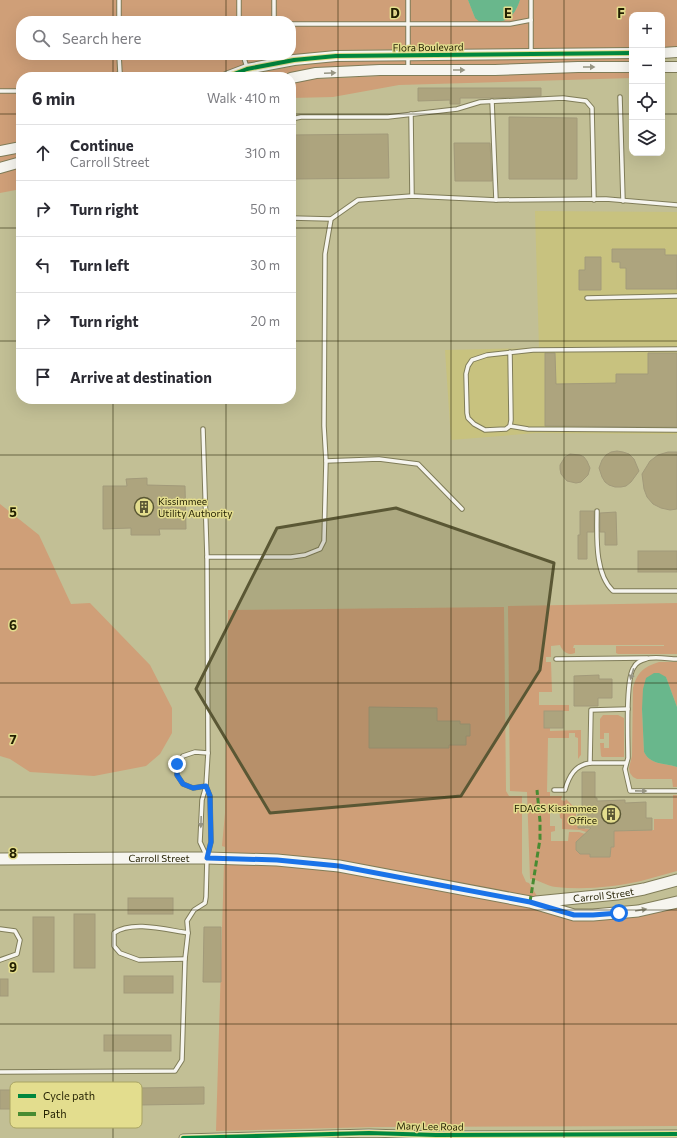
<!DOCTYPE html>
<html lang="en">
<head>
<meta charset="utf-8">
<style>
  :root { --surface:#fff; --page:#f7f7f7; --text:#2b2b33; --muted:#7c7c81; --line:#e1e1e2 }
  body { margin:0; font-family:Commissioner,sans-serif; background:var(--page); color:var(--text) }
  .controls { position:absolute; right:12px; top:12px; display:grid; overflow:hidden; border-radius:8px; box-shadow:0 4px 16px #0002 }
  .controls button { width:36px; height:36px; display:grid; place-items:center; padding:0; border:0; border-bottom:1px solid var(--line); background:var(--surface); color:var(--text); font:20px sans-serif }
  .stop { position:absolute; width:12px; height:12px; margin:-9px; border:3px solid #1a73e8; border-radius:50%; background:#fff }
  .stop.end { background:#1a73e8; border-color:#fff; box-shadow:0 1px 4px #0008 }
  .list { margin:0; padding:0; list-style:none }
  h2 { display:flex; justify-content:space-between; align-items:center; height:52px; margin:0; padding:0 16px; font-size:17px }
  h2 small { font-size:13px; font-weight:400; color:var(--muted) }
  .list li { display:grid; grid-template-columns:26px 1fr auto; gap:12px; align-items:center; box-sizing:border-box; height:56px; padding:0 16px; border-top:1px solid var(--line) }
  .list b { display:block; font-size:15px; white-space:nowrap }
  .list p { margin:0; font-size:13px; white-space:nowrap; color:var(--muted) }
  .list em { font-size:13px; font-style:normal; color:var(--muted) }
  .icon { flex:none; width:22px; height:22px; fill:none; stroke:currentColor; stroke-width:2; stroke-linecap:round; stroke-linejoin:round }
  .map { position:relative; flex:none; width:677px; height:1138px; overflow:hidden }
  .search { position:absolute; background:var(--surface); box-shadow:0 4px 16px #0002; left:16px; top:16px; width:280px; height:44px; display:flex; align-items:center; gap:10px; box-sizing:border-box; padding:0 14px; border-radius:16px; color:var(--muted); font-size:15px }
  .panel { position:absolute; background:var(--surface); box-shadow:0 4px 16px #0002; left:16px; top:72px; width:280px; height:332px; border-radius:16px }
  .map>svg:first-child { display:block }
</style>
</head>
<body>
<div class="map">
<svg width="677" height="1138" viewBox="0 0 677 1138">
  <rect width="100%" height="100%" fill="#c2bf95"/>
  <polygon fill="#c8c27f" points="535,211 677,212 677,434 536,433 451,440 445,350 539,348"/>
  <g fill="#cf9f78" fill-rule="evenodd">
    <path d="M0,0H468L475,18L516,10L520,0H677V47H662V15H632V48L336,50L293,55L246,64L210,77H21V142L0,146ZM21,21H291V55H21Z"/>
    <polygon points="632,58 632,62 578,62 495,65 316,68 268,77 241,77 248,75 295,66 337,61"/>
    <polygon points="578,72 632,72 632,78 399,85 333,97 291,98 291,83 316,79 380,76 495,76"/>
    <polygon points="21,153 21,157 0,162 0,156"/>
    <polygon points="21,167 21,189 0,193 0,173"/>
    <polygon points="0,504 39,535 71,604 90,603 150,665 172,708 172,733 160,754 146,766 94,776 30,772 10,759 0,756"/>
    <path d="M677,603V654H618L616,653V646H664V645H574L573,648H575V653C568,656 563,652 560,645L551,646V657H546V662H551L552,692H539V705H569V711H544V728H550V731L581,730V755L580,756L578,759V738L575,737V733H569V738H548L547,792H550V796H562L561,800L565,801L566,799L576,809V817H578V819L571,820V825H578V828H585V829H597L595,835L580,830L562,829V819L560,818L559,809H550V826H555V831L551,832V841H568L569,832H579L594,837L576,842V850L580,854H590V857H610L611,847H614V839L608,832V829L624,831L654,830V819H673V795H677V871C665,874 653,878 641,881C614,887 584,890 556,887C546,886 540,880 530,879L527,792L510,791L508,606Z"/>
    <polygon points="504,607 506,791 509,796 522,796 522,873 526,882 529,883 537,896 530,897 339,861 278,855 225,853 225,847 222,846 225,813 228,610"/>
    <path d="M659,662H677V707L666,677L642,709L644,752C650,765 665,763 677,767V787H673L672,779H637L633,777L630,773L629,768L632,756L633,688C637,673 643,667 659,662Z"/>
    <polygon points="603,715 618,715 624,718 624,757 602,757 601,756 600,743 604,743 604,748 609,748 609,733 604,733 604,739 600,739 600,719"/>
    <polygon points="224,864 277,865 338,871 525,907 526,908 529,908 574,920 594,920 639,916 677,907 677,1126 374,1127 216,1131"/>
  </g>
  <g fill="#69b78c">
    <path d="M468,0H520C513,21 504,22 483,25L475,18Z"/>
    <path d="M654,673H659L666,677L677,707V767C665,763 650,765 644,752L642,709L643,689L646,678Z"/>
  </g>
  <g fill="#ada47e" stroke="#a29a7a">
    <polygon points="418,88 541,88 541,96 490,98 460,98 460,104 450,104 450,100 418,101"/>
    <polygon points="509,117 577,118 577,179 509,179"/>
    <polygon points="388,134 389,178 291,179 291,135"/>
    <polygon points="454,143 490,143 492,181 455,181"/>
    <polygon points="612,249 665,249 665,255 677,255 677,289 626,289 626,268 620,268 620,262 612,262"/>
    <polygon points="585,257 601,257 601,290 579,290 579,270 585,270"/>
    <polygon points="545,353 555,353 556,384 616,383 616,374 648,374 648,353 677,353 677,427 545,426"/>
    <polygon points="617,451 623,452 629,454 634,459 639,471 631,482 626,486 621,487 615,487 609,485 605,482 602,477 599,468 602,460 606,455 611,452"/>
    <polygon points="668,452 677,452 677,509 670,510 661,508 653,504 647,497 644,489 642,474 650,461 658,455"/>
    <polygon points="570,454 580,455 584,457 587,461 590,468 588,475 581,482 576,483 567,481 561,474 560,469 560,465 565,457"/>
    <polygon points="147,478 147,485 185,486 186,529 159,529 160,535 131,535 131,528 103,529 103,486 127,486 126,479"/>
    <polygon points="580,511 594,511 594,532 587,532 587,559 578,559 578,535 580,535"/>
    <polygon points="616,512 617,545 605,545 605,532 600,532 600,513"/>
    <rect x="638" y="551" width="39" height="21"/>
    <polygon points="599,675 599,679 612,679 612,698 598,698 598,706 574,706 574,676"/>
    <polygon points="369,707 437,708 437,721 460,721 460,724 470,724 470,736 466,736 466,745 449,745 449,748 369,748"/>
    <rect x="544" y="711" width="19" height="17"/>
    <polygon points="582,772 595,772 595,798 597,798 597,801 625,800 625,803 646,802 646,818 652,818 652,830 614,831 614,847 611,847 610,857 590,857 590,854 580,854 576,850 576,842 591,828 578,828 578,811 582,811"/>
    <rect x="128" y="898" width="45" height="16"/>
    <rect x="74" y="914" width="21" height="54"/>
    <rect x="33" y="917" width="21" height="55"/>
    <polygon points="204,927 221,927 221,982 203,982"/>
    <rect x="124" y="976" width="49" height="17"/>
    <rect x="0" y="979" width="8" height="17"/>
    <rect x="104" y="1035" width="67" height="16"/>
    <polygon points="204,1087 204,1104 139,1105 138,1088"/>
    <rect x="0" y="1090" width="51" height="19"/>
  </g>
  <g fill="none" stroke-linecap="round" stroke-linejoin="round">
    <defs>
      <g id="lane">
        <polyline points="119,0 119,21"/>
        <polyline points="239,0 239,21"/>
        <polyline points="274,0 274,21"/>
        <polyline points="408,0 408,24 510,24 531,20"/>
        <polyline points="291,24 408,24 408,68"/>
        <polyline points="531,53 531,0"/>
        <polyline points="119,55 120,73 122,77"/>
        <polyline points="243,55 250,77"/>
        <polyline points="113,77 120,73"/>
        <polyline points="0,91 21,91"/>
        <polyline points="620,97 623,201"/>
        <polyline points="492,101 496,200"/>
        <polyline points="411,114 412,196"/>
        <polyline points="291,119 301,117 388,117 457,109 480,102 563,98 586,101 592,108 594,200"/>
        <polyline points="291,218 331,219"/>
        <polyline points="587,298 677,296"/>
        <polyline points="510,352 511,420 510,426 506,429 485,430 474,424 468,418 467,413 466,374 468,366 472,360 487,355 533,350 677,349"/>
        <polyline points="510,426 528,429 677,430"/>
        <polyline points="203,429 207,557 208,753 206,786 202,800 200,842 207,857"/>
        <polyline points="326,461 379,459 418,464 462,509"/>
        <path d="M597,511C597,535 594,573 613,591H677"/>
        <polyline points="207,557 291,557 305,555 320,549 324,541 326,461 324,426 325,254 331,219 358,200 412,196 496,200 606,199 677,205"/>
        <polyline points="556,659 647,658"/>
        <path d="M677,659C669,659 654,656 646,659C642,660 636,663 634,667C625,678 628,741 628,758L625,769L630,791H677"/>
        <polyline points="590,763 626,763"/>
        <polyline points="206,786 193,788 183,784 177,775 177,764 183,756 195,752 208,753"/>
        <path d="M554,790H565C569,776 575,765 590,763L591,710L628,709"/>
        <polyline points="0,929 15,931 20,940 17,954 0,960"/>
        <path d="M185,959L139,960L120,953L114,946V933C132,920 167,930 188,933"/>
        <polyline points="0,1072 175,1071 182,1060 185,959 188,933 187,921 194,910 205,903 206,897 207,858 211,842 210,796 206,786"/>
      </g>
      <polyline id="street" points="183,1138 369,1133 436,1135 677,1134"/>
      <g id="secondary">
        <polyline points="662,53 677,52"/>
        <polyline points="662,67 677,67"/>
        <polyline points="226,77 247,69 294,60 336,56 632,53"/>
        <polyline points="291,78 316,73 380,70 495,70 578,67 632,67"/>
        <polyline points="0,151 21,147"/>
        <polyline points="0,168 21,162"/>
      </g>
      <g id="primary">
        <path id="s1" d="M0,859L145,858H207L277,860L339,866L530,902L574,915H593L638,911L677,902"/>
        <path id="s2" d="M536,902L617,894L644,889L677,880"/>
      </g>
    </defs>
    <use href="#lane" stroke="#7f7c58" stroke-width="5.5"/>
    <use href="#street" stroke="#7f7c58" stroke-width="9"/>
    <use href="#secondary" stroke="#7f7c58" stroke-width="12"/>
    <use href="#primary" stroke="#7f7c58" stroke-width="13"/>
    <use href="#lane" stroke="#f6f5ef" stroke-width="3.5"/>
    <use href="#street" stroke="#f6f5ef" stroke-width="7"/>
    <use href="#secondary" stroke="#f6f5ef" stroke-width="10"/>
    <use href="#primary" stroke="#f6f5ef" stroke-width="11"/>
    <polyline stroke="#488b32" stroke-width="3" stroke-dasharray="6 3" stroke-linecap="butt" points="530,902 540,839 540,821 537,790"/>
    <defs>
      <g id="cycleway">
        <polyline points="226,77 247,69 294,60 336,56 632,53"/>
        <polyline points="183,1138 369,1133 436,1135 677,1134"/>
      </g>
    </defs>
    <use href="#cycleway" stroke="#e3dd8e" stroke-width="6"/>
    <use href="#cycleway" stroke="#00873e" stroke-width="4"/>
  </g>
  <defs><path id="oneway-solid" d="M-6-.8H1V-3.2L6.5 0L1 3.2V.8H-6Z"/></defs>
  <g fill="#979583">
    <use href="#oneway-solid" transform="translate(589 67)"/>
    <use href="#oneway-solid" transform="translate(459 70)"/>
    <use href="#oneway-solid" transform="translate(330 73) rotate(-3)"/>
    <use href="#oneway-solid" transform="translate(632 674) rotate(107)"/>
    <use href="#oneway-solid" transform="translate(641 791) rotate(1)"/>
    <use href="#oneway-solid" transform="translate(201 822) rotate(92)"/>
    <use href="#oneway-solid" transform="translate(641 910) rotate(-10)"/>
  </g>
  <g fill="none" stroke-linecap="round" stroke-linejoin="round">
    <polyline stroke="#1a73e8" stroke-width="5" points="177,764 177,775 183,784 193,788 206,786 210,796 211,842 207,858 277,860 339,866 530,902 574,915 593,915 619,913"/>
  </g>
  <path fill="#5a5734" fill-opacity="0.2" stroke="#5a5734" stroke-width="3" stroke-linejoin="round" d="M396,508L554,563L540,670L461,796L270,813L196,689L277,528Z"/>
  <path fill="none" stroke="#221f00" stroke-width="1" stroke-opacity="0.55" d="M113,0V21M226,0V21M338,0V1138M451,0V1138M564,0V1138M113,55V77M226,55V77M0,114H21M291,114H632M662,114H677M0,228H21M291,228H677M0,341H21M291,341H677M113,399V1138M226,399V1138M0,455H677M0,569H677M0,683H677M0,797H677M0,910H677M0,1024H677"/>
  <defs>
    <symbol id="building-ring" viewBox="-11 -11 22 22"><circle r="9.5" fill="#e3dd8e" stroke="#5a5734" stroke-width="1.5"/><path d="M-4-6H4V6H1V3H-1V6H-4ZM-2.5-4.3h1.7v1.8h-1.7ZM.8-4.3h1.7v1.8H.8ZM-2.5-1h1.7V.8h-1.7ZM.8-1h1.7V.8H.8Z" fill="#5a5734"/></symbol>
  </defs>
  <g fill-rule="evenodd">
    <use href="#building-ring" x="133" y="496" width="22" height="22"/>
    <use href="#building-ring" x="600" y="803" width="22" height="22"/>
  </g>
  <g text-anchor="middle" stroke-width="3" stroke-linejoin="round" paint-order="stroke">
    <g font-size="10" fill="#221f00" stroke="#e3dd8e">
      <text transform="translate(428 47) rotate(-1)" y="4">Flora Boulevard</text>
      <text dy="4" stroke="none"><textPath href="#s1" startOffset="159">Carroll Street</textPath></text>
      <text dy="4" stroke="none"><textPath href="#s2" startOffset="68">Carroll Street</textPath></text>
      <text transform="translate(430 1126) rotate(1)" y="4">Mary Lee Road</text>
    </g>
    <g font-size="10" fill="#221f00" stroke="#e3dd8e" text-anchor="start">
      <text x="158" y="505">Kissimmee<tspan x="158" dy="12">Utility Authority</tspan></text>
      <text x="597" y="812" text-anchor="end">FDACS Kissimmee<tspan x="597" dy="12">Office</tspan></text>
    </g>
  </g>
  <rect x="10" y="1082" width="132" height="46" rx="6" fill="#e3dd8e" stroke="#a9a463" stroke-width="1"/>
  <rect x="18" y="1094" width="18" height="4" fill="#00873e"/>
  <rect x="18" y="1112" width="18" height="4" fill="#488b32"/>
  <g font-size="11" fill="#221f00">
    <text x="43" y="1100">Cycle path</text>
    <text x="43" y="1118">Path</text>
  </g>
  <g font-size="13" text-anchor="middle" font-weight="bold" fill="#221f00" stroke="#e3dd8e" stroke-width="3" stroke-linejoin="round" paint-order="stroke">
    <text x="395" y="18">D</text>
    <text x="508" y="18">E</text>
    <text x="621" y="18">F</text>
    <text x="13" y="517">5</text>
    <text x="13" y="630">6</text>
    <text x="13" y="744">7</text>
    <text x="13" y="858">8</text>
    <text x="13" y="972">9</text>
  </g>
</svg>
<div class="controls">
<button>+</button>
<button>−</button>
<button><svg class="icon" aria-label="locate" viewBox="0 0 24 24"><circle cx="12" cy="12" r="6"/><path d="M12 2v4M12 18v4M2 12h4M18 12h4"/></svg></button>
<button><svg class="icon" aria-label="layers" viewBox="0 0 24 24"><path d="M12 4l9 5-9 5-9-5zM3 14l9 5 9-5"/></svg></button>
</div>
<div class="stop" style="left:619px;top:913px"></div>
<div class="stop end" style="left:177px;top:764px"></div>
<div class="search"><svg class="icon" aria-label="search" viewBox="0 0 24 24"><circle cx="10" cy="10" r="6"/><path d="M15 15l6 6"/></svg>Search here</div>
<section class="panel">
<h2>6 min<small>Walk · 410 m</small></h2>
<ul class="list">
<li><svg class="icon" aria-label="ahead" viewBox="0 0 24 24"><path d="M12 20V5M6 11l6-6 6 6"/></svg><div><b>Continue</b><p>Carroll Street</p></div><em>310 m</em></li>
<li><svg class="icon" aria-label="right" viewBox="0 0 24 24"><path d="M7 20v-9h11M14 6l5 5-5 5"/></svg><div><b>Turn right</b></div><em>50 m</em></li>
<li><svg class="icon" aria-label="left" viewBox="0 0 24 24"><path d="M17 20v-9H6M10 6l-5 5 5 5"/></svg><div><b>Turn left</b></div><em>30 m</em></li>
<li><svg class="icon" aria-label="right" viewBox="0 0 24 24"><path d="M7 20v-9h11M14 6l5 5-5 5"/></svg><div><b>Turn right</b></div><em>20 m</em></li>
<li><svg class="icon" aria-label="arrive" viewBox="0 0 24 24"><path d="M6 21V4h12l-3 4 3 4H6"/></svg><div><b>Arrive at destination</b></div></li>
</ul>
</section>
</div>
</body>
</html>
